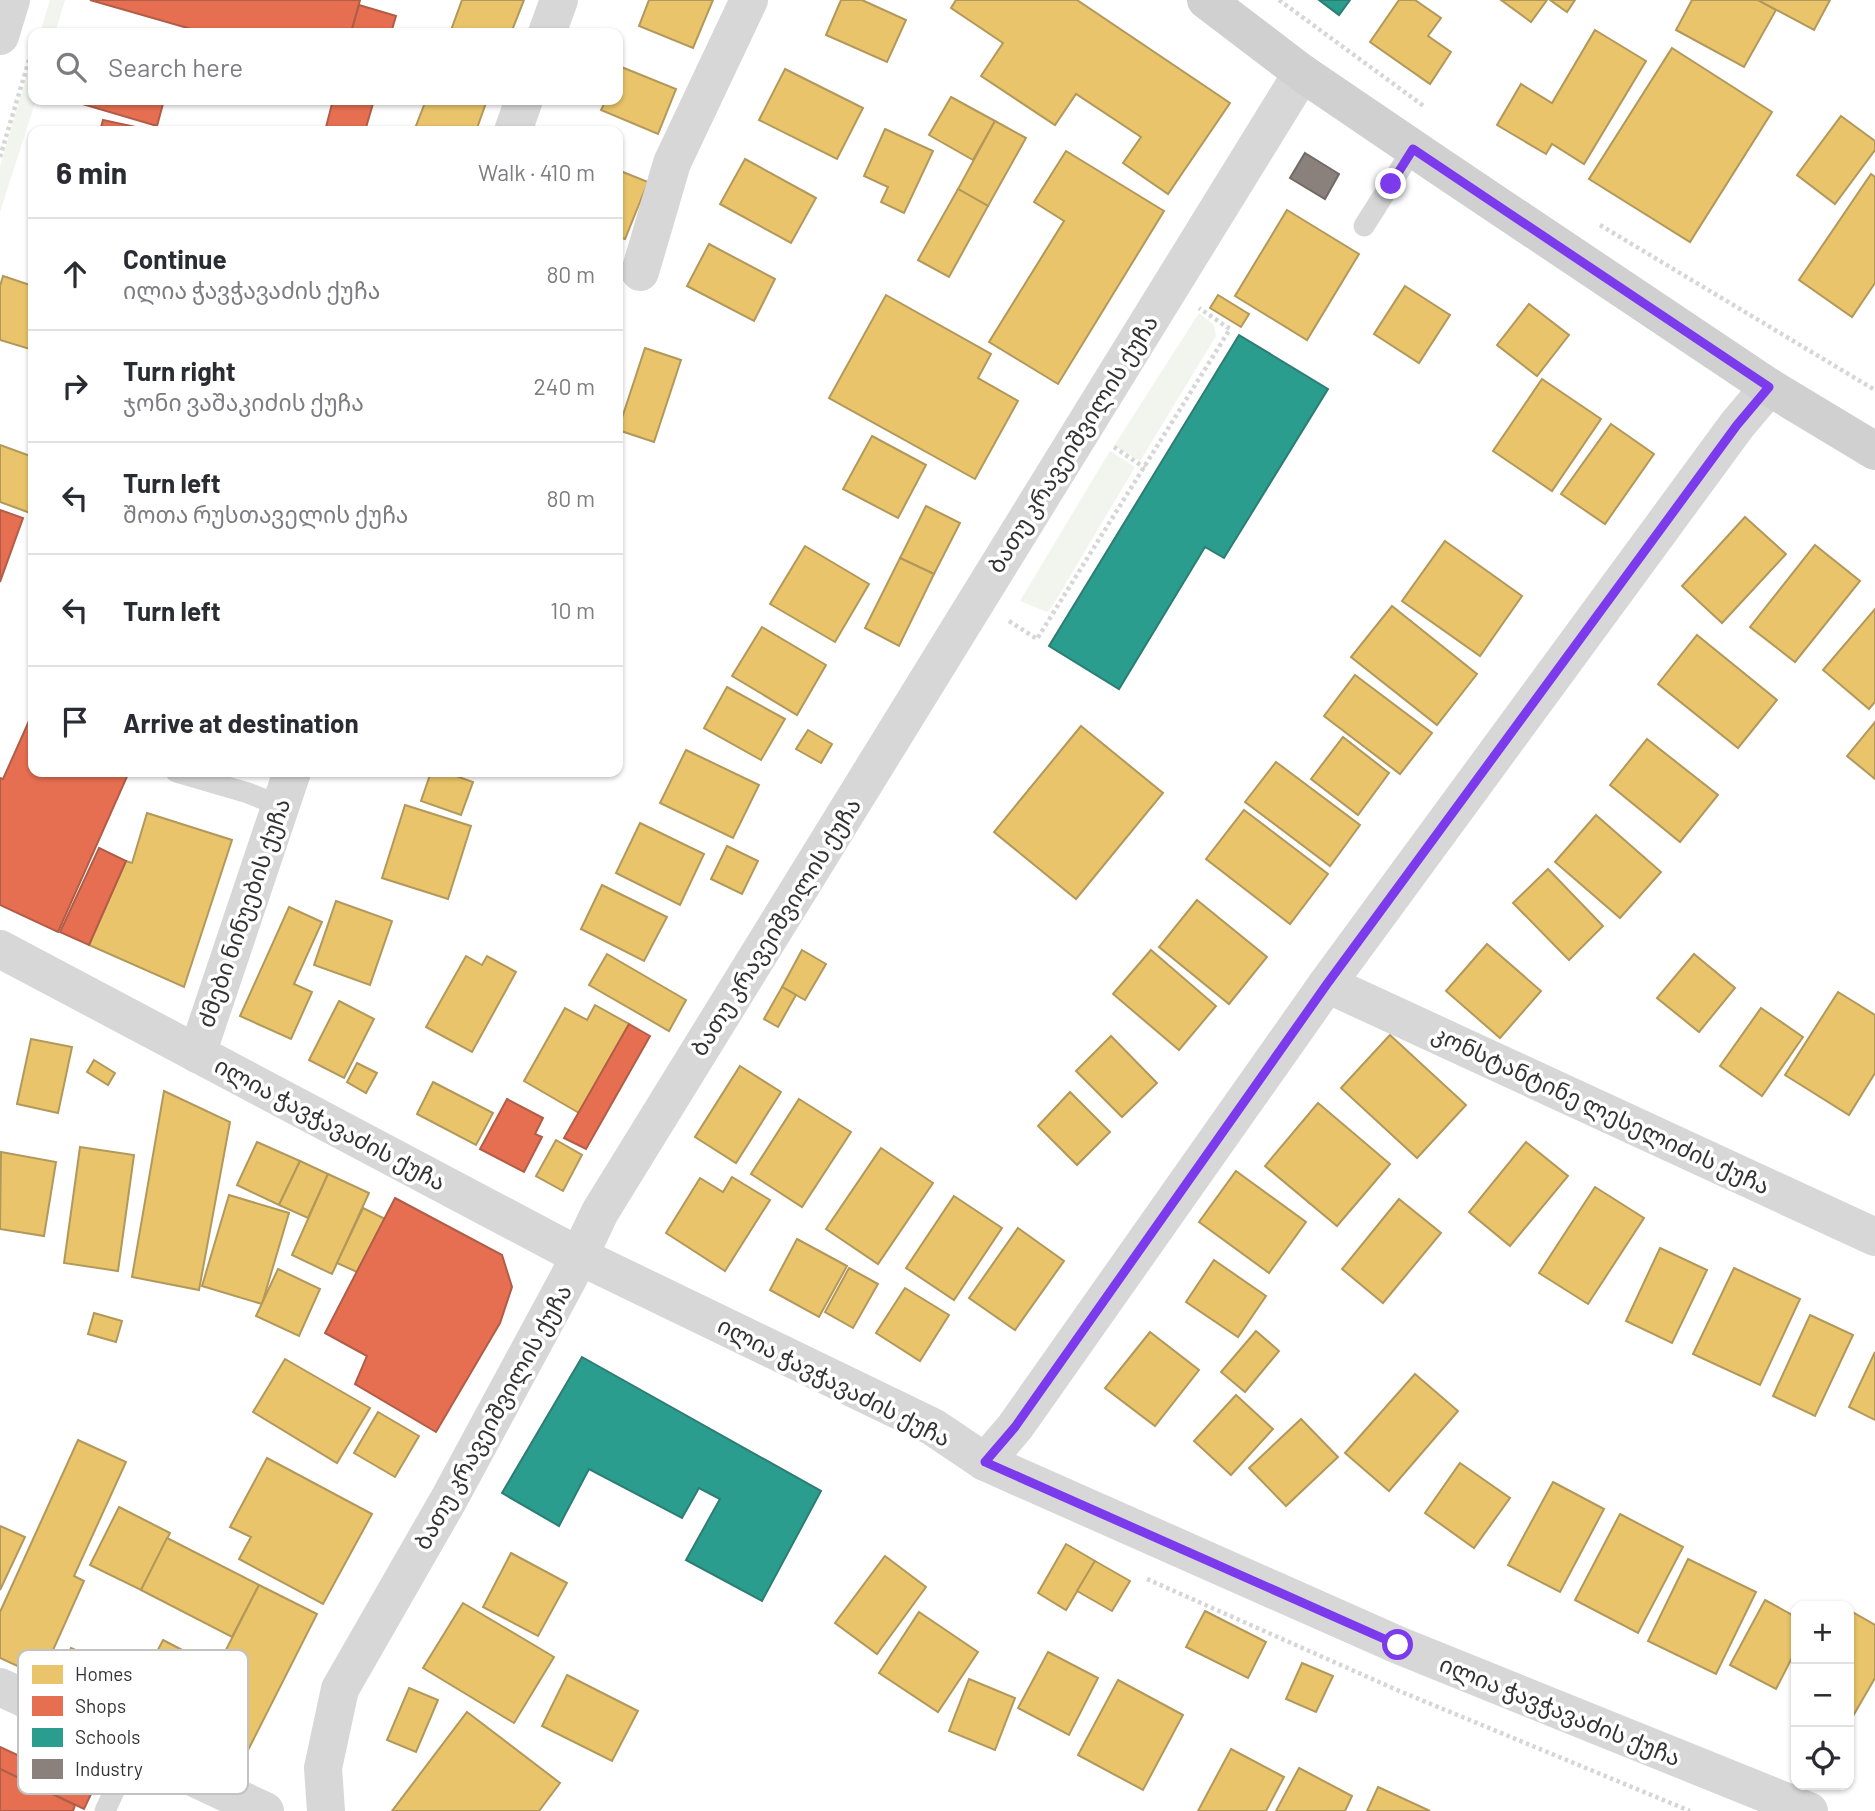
<!DOCTYPE html>
<html lang="en">
<head>
<meta charset="utf-8">
<style>
  :root { --surface:#fff; --page:#f2f2f3; --text:#2b2b33; --muted:#7c7c81; --line:#e1e1e2 }
  body { margin:0; font-family:Barlow,"Noto Sans Georgian",sans-serif; background:var(--page); color:var(--text) }
  .controls { position:absolute; right:21px; bottom:21px; display:grid; overflow:hidden; border-radius:14px; box-shadow:0 2px 5px #0004 }
  .controls button { width:63px; height:63px; display:grid; place-items:center; padding:0; border:0; border-bottom:2px solid var(--line); background:var(--surface); color:var(--text); font:35px sans-serif }
  .stop { position:absolute; width:21px; height:21px; margin:-16px; border:5px solid #7c3aed; border-radius:50%; background:#fff }
  .stop.end { background:#7c3aed; border-color:#fff; box-shadow:0 2px 7px #0008 }
  .list { margin:0; padding:0; list-style:none }
  h2 { display:flex; justify-content:space-between; align-items:center; height:91px; margin:0; padding:0 28px; font-size:30px }
  h2 small { font-size:23px; font-weight:400; color:var(--muted) }
  .list li { display:grid; grid-template-columns:46px 1fr auto; gap:21px; align-items:center; box-sizing:border-box; height:112px; padding:0 28px; border-top:2px solid var(--line) }
  .list b { display:block; font-size:26px; white-space:nowrap }
  .list p { margin:0; font-size:23px; white-space:nowrap; color:var(--muted) }
  .list em { font-size:23px; font-style:normal; color:var(--muted) }
  .icon { flex:none; width:38px; height:38px; fill:none; stroke:currentColor; stroke-width:2; stroke-linecap:round; stroke-linejoin:round }
  .map { position:relative; flex:none; width:1875px; height:1811px; overflow:hidden }
  .search { position:absolute; background:var(--surface); box-shadow:0 2px 5px #0004; left:28px; top:28px; width:595px; height:77px; display:flex; align-items:center; gap:18px; box-sizing:border-box; padding:0 24px; border-radius:14px; color:var(--muted); font-size:26px }
  .panel { position:absolute; background:var(--surface); box-shadow:0 2px 5px #0004; left:28px; top:126px; width:595px; height:651px; border-radius:14px }
  .map>svg:first-child { display:block }
</style>
</head>
<body>
<div class="map">
<svg width="1875" height="1811" viewBox="0 0 1875 1811">
  <rect width="100%" height="100%" fill="#fff"/>
  <g fill="#f1f5ed">
    <polygon points="50,0 65,0 55,33 40,33"/>
    <polygon points="33,55 36,100 0,212 0,166"/>
    <polygon points="1199,313 1214,325 1216,336 1140,461 1114,446"/>
    <polygon points="1110,451 1135,467 1053,605 1047,612 1020,601"/>
  </g>
  <g fill="#e9c46a" stroke="#b2985a" stroke-width="2">
    <polygon points="462,0 524,0 511,33 450,33"/>
    <polygon points="649,0 713,0 693,48 639,26"/>
    <polygon points="841,0 862,0 906,20 887,62 826,35"/>
    <polygon points="956,0 1077,0 1230,103 1168,194 1123,163 1141,137 1076,94 1055,125 981,76 1003,43 951,8"/>
    <polygon points="1399,0 1415,0 1441,18 1428,36 1451,52 1430,84 1370,42"/>
    <polygon points="1501,0 1547,0 1531,22"/>
    <polygon points="1550,0 1575,0 1567,12"/>
    <polygon points="1692,0 1758,0 1776,10 1744,67 1676,30"/>
    <polygon points="1758,0 1830,0 1814,30"/>
    <polygon points="1595,30 1646,61 1584,164 1552,144 1546,154 1497,125 1521,84 1552,103"/>
    <polygon points="1672,48 1772,112 1690,242 1589,179"/>
    <polygon points="619,66 676,89 658,134 601,110 606,100 618,100"/>
    <polygon points="785,69 863,108 837,159 759,120"/>
    <polygon points="951,97 995,121 973,160 929,135"/>
    <polygon points="426,100 487,100 476,131 414,131"/>
    <polygon points="1841,116 1875,141 1875,150 1835,204 1797,175"/>
    <polygon points="995,121 1026,138 988,206 958,189"/>
    <polygon points="885,129 933,151 904,213 881,202 888,187 864,176"/>
    <polygon points="1066,151 1164,211 1058,384 989,342 1064,221 1034,202"/>
    <polygon points="745,159 816,198 791,243 720,204"/>
    <polygon points="618,170 648,182 625,239 618,237"/>
    <polygon points="1871,174 1875,177 1875,283 1852,317 1799,280"/>
    <polygon points="958,189 988,206 949,277 918,260"/>
    <polygon points="1287,210 1359,254 1307,340 1235,296"/>
    <polygon points="709,244 775,279 754,321 687,286"/>
    <polygon points="3,276 33,286 33,350 0,340 0,286"/>
    <polygon points="1405,286 1450,315 1419,363 1374,334"/>
    <polygon points="886,295 991,354 978,378 1018,401 975,479 829,398"/>
    <polygon points="1218,295 1249,314 1241,327 1210,308"/>
    <polygon points="1529,304 1569,335 1537,376 1497,345"/>
    <polygon points="645,348 681,360 654,442 618,430"/>
    <polygon points="1542,379 1601,419 1552,491 1493,451"/>
    <polygon points="1611,424 1654,454 1605,524 1561,494"/>
    <polygon points="872,436 926,465 898,518 843,489"/>
    <polygon points="0,445 33,457 33,514 0,502"/>
    <polygon points="926,506 960,523 934,574 900,558"/>
    <polygon points="1745,517 1786,554 1722,623 1682,586"/>
    <polygon points="1445,541 1522,596 1480,656 1402,601"/>
    <polygon points="1815,545 1860,581 1795,662 1750,627"/>
    <polygon points="805,546 869,584 835,642 770,604"/>
    <polygon points="900,558 934,574 899,646 865,628"/>
    <polygon points="1392,606 1477,674 1437,725 1351,657"/>
    <polygon points="1875,609 1875,702 1869,709 1823,670"/>
    <polygon points="762,627 826,665 797,715 732,676"/>
    <polygon points="1697,635 1777,700 1738,748 1658,684"/>
    <polygon points="1355,675 1432,733 1400,774 1324,716"/>
    <polygon points="727,687 785,719 761,760 704,728"/>
    <polygon points="1875,722 1875,779 1847,756"/>
    <polygon points="1081,726 1163,793 1076,899 994,832"/>
    <polygon points="808,730 832,744 821,763 796,749"/>
    <polygon points="1343,737 1389,773 1358,815 1311,779"/>
    <polygon points="1647,739 1718,795 1680,842 1610,785"/>
    <polygon points="686,750 759,785 733,838 660,803"/>
    <polygon points="1276,762 1360,825 1330,866 1245,802"/>
    <polygon points="431,772 445,772 473,782 461,815 421,801"/>
    <polygon points="405,805 471,826 448,899 382,878"/>
    <polygon points="1244,810 1328,874 1290,924 1206,859"/>
    <polygon points="147,813 232,840 184,987 89,945 126,861 132,863"/>
    <polygon points="1596,815 1661,872 1620,918 1555,862"/>
    <polygon points="640,823 704,854 680,905 616,873"/>
    <polygon points="727,846 758,861 742,894 711,879"/>
    <polygon points="1548,869 1603,926 1569,960 1513,903"/>
    <polygon points="602,885 667,917 644,961 581,929"/>
    <polygon points="1197,900 1267,957 1229,1004 1159,947"/>
    <polygon points="336,901 392,921 370,985 314,965"/>
    <polygon points="289,907 322,922 294,984 312,992 291,1039 240,1016"/>
    <polygon points="1487,944 1541,991 1500,1038 1446,991"/>
    <polygon points="802,950 826,964 805,1000 782,987"/>
    <polygon points="1151,950 1216,1006 1179,1050 1113,994"/>
    <polygon points="607,954 686,1000 669,1031 589,985"/>
    <polygon points="1694,954 1735,988 1699,1032 1657,998"/>
    <polygon points="466,956 482,965 487,956 516,972 472,1052 426,1027"/>
    <polygon points="782,987 796,995 778,1027 764,1019"/>
    <polygon points="1838,992 1875,1015 1875,1073 1849,1115 1785,1075"/>
    <polygon points="339,1001 374,1019 344,1078 309,1060"/>
    <polygon points="595,1005 629,1024 579,1113 524,1081 565,1008 587,1020"/>
    <polygon points="1761,1008 1803,1037 1762,1096 1720,1066"/>
    <polygon points="1390,1035 1466,1105 1417,1158 1341,1088"/>
    <polygon points="1111,1036 1157,1083 1122,1117 1076,1071"/>
    <polygon points="31,1039 72,1047 58,1113 17,1104"/>
    <polygon points="94,1060 115,1073 108,1085 87,1072"/>
    <polygon points="357,1063 377,1073 366,1093 347,1082"/>
    <polygon points="740,1066 781,1092 736,1163 695,1137"/>
    <polygon points="433,1082 493,1113 476,1145 417,1114"/>
    <polygon points="164,1091 230,1122 199,1290 132,1277"/>
    <polygon points="1070,1092 1110,1132 1077,1165 1038,1126"/>
    <polygon points="799,1099 851,1132 802,1207 751,1174"/>
    <polygon points="1318,1103 1390,1164 1337,1226 1265,1166"/>
    <polygon points="556,1140 582,1155 563,1191 536,1176"/>
    <polygon points="257,1142 300,1161 279,1205 237,1185"/>
    <polygon points="1526,1142 1568,1176 1510,1246 1469,1212"/>
    <polygon points="80,1147 134,1155 118,1271 64,1263"/>
    <polygon points="881,1148 933,1183 878,1264 826,1229"/>
    <polygon points="1,1152 56,1162 44,1236 0,1229"/>
    <polygon points="300,1161 328,1174 308,1218 279,1205"/>
    <polygon points="1236,1171 1306,1222 1269,1273 1199,1222"/>
    <polygon points="328,1174 369,1193 332,1274 292,1255"/>
    <polygon points="732,1177 770,1200 725,1271 666,1233 700,1178 723,1192"/>
    <polygon points="1595,1187 1644,1218 1588,1304 1539,1273"/>
    <polygon points="229,1195 289,1213 262,1304 202,1286"/>
    <polygon points="954,1196 1002,1228 954,1300 906,1268"/>
    <polygon points="1399,1199 1441,1233 1383,1303 1342,1269"/>
    <polygon points="363,1208 385,1219 357,1272 337,1263"/>
    <polygon points="1018,1228 1064,1261 1015,1330 969,1298"/>
    <polygon points="797,1239 847,1266 819,1317 770,1290"/>
    <polygon points="1660,1248 1707,1270 1672,1343 1626,1321"/>
    <polygon points="1214,1260 1266,1296 1238,1337 1186,1302"/>
    <polygon points="849,1268 878,1284 853,1328 825,1312"/>
    <polygon points="1734,1268 1800,1299 1760,1385 1693,1354"/>
    <polygon points="278,1269 320,1289 299,1336 256,1316"/>
    <polygon points="905,1288 949,1315 920,1361 876,1333"/>
    <polygon points="94,1313 122,1321 116,1342 88,1334"/>
    <polygon points="1810,1315 1853,1335 1815,1416 1773,1396"/>
    <polygon points="1256,1331 1279,1351 1245,1392 1221,1372"/>
    <polygon points="1150,1332 1199,1370 1155,1426 1105,1388"/>
    <polygon points="1875,1352 1875,1420 1849,1407"/>
    <polygon points="285,1359 370,1408 337,1463 253,1412"/>
    <polygon points="1415,1374 1458,1411 1389,1491 1345,1453"/>
    <polygon points="1236,1395 1273,1429 1231,1475 1194,1441"/>
    <polygon points="378,1412 419,1436 395,1477 354,1453"/>
    <polygon points="1301,1419 1338,1457 1286,1506 1249,1468"/>
    <polygon points="78,1440 126,1462 74,1576 84,1581 41,1677 0,1658 0,1612"/>
    <polygon points="267,1458 372,1514 323,1604 239,1559 251,1537 230,1527"/>
    <polygon points="1460,1463 1510,1498 1474,1548 1425,1513"/>
    <polygon points="1553,1482 1604,1509 1560,1592 1508,1565"/>
    <polygon points="119,1507 170,1533 141,1590 90,1565"/>
    <polygon points="1620,1514 1683,1547 1638,1633 1575,1600"/>
    <polygon points="0,1526 25,1537 0,1590"/>
    <polygon points="167,1538 259,1585 232,1637 141,1590"/>
    <polygon points="1066,1544 1095,1561 1066,1610 1038,1593"/>
    <polygon points="511,1553 567,1583 538,1636 483,1607"/>
    <polygon points="885,1556 926,1587 877,1654 835,1623"/>
    <polygon points="1688,1559 1756,1592 1716,1674 1648,1641"/>
    <polygon points="1095,1561 1130,1581 1112,1611 1077,1591"/>
    <polygon points="259,1585 317,1614 240,1766 182,1736"/>
    <polygon points="1765,1600 1796,1617 1796,1650 1776,1689 1730,1665"/>
    <polygon points="463,1603 554,1657 514,1723 423,1668"/>
    <polygon points="1849,1610 1875,1625 1875,1678 1849,1723"/>
    <polygon points="1205,1611 1266,1642 1248,1678 1186,1647"/>
    <polygon points="919,1612 978,1652 938,1712 879,1673"/>
    <polygon points="163,1640 217,1668 186,1728 132,1700"/>
    <polygon points="71,1648 126,1672 112,1703 57,1679"/>
    <polygon points="1048,1652 1098,1678 1069,1735 1018,1708"/>
    <polygon points="1302,1663 1333,1676 1316,1712 1286,1699"/>
    <polygon points="567,1675 638,1711 612,1761 542,1726"/>
    <polygon points="969,1679 1015,1698 995,1750 949,1731"/>
    <polygon points="1118,1680 1183,1715 1143,1790 1078,1755"/>
    <polygon points="409,1688 438,1700 416,1752 387,1740"/>
    <polygon points="467,1712 560,1783 539,1811 392,1811"/>
    <polygon points="1231,1749 1284,1777 1266,1811 1198,1811"/>
    <polygon points="1299,1768 1352,1796 1345,1811 1276,1811"/>
    <polygon points="1378,1787 1430,1811 1367,1811"/>
  </g>
  <g fill="#e76f51" stroke="#b15d48" stroke-width="2">
    <polygon points="90,0 360,0 351,33 205,33"/>
    <polygon points="359,5 396,16 391,33 351,33"/>
    <polygon points="69,100 164,100 157,126"/>
    <polygon points="333,100 374,100 365,131 325,131"/>
    <polygon points="103,120 154,131 100,131"/>
    <polygon points="0,510 23,518 0,582"/>
    <polygon points="33,712 33,772 129,772 58,932 0,905 0,778 3,779"/>
    <polygon points="99,848 126,861 89,945 60,932"/>
    <polygon points="629,1024 650,1036 586,1149 564,1138"/>
    <polygon points="507,1099 543,1118 535,1134 542,1137 524,1172 480,1149"/>
    <polygon points="395,1198 502,1255 512,1287 500,1323 436,1432 355,1384 367,1356 325,1333"/>
    <polygon points="0,1747 93,1790 84,1809 0,1769"/>
    <polygon points="0,1769 75,1805 73,1811 0,1811"/>
  </g>
  <g fill="#2a9d8f" stroke="#2d7d73" stroke-width="2">
    <polygon points="1319,0 1350,0 1339,15"/>
    <polygon points="1239,335 1328,389 1224,558 1205,547 1119,689 1049,646"/>
    <polygon points="582,1357 821,1491 762,1601 686,1560 720,1499 699,1488 682,1518 589,1469 559,1526 502,1493"/>
  </g>
  <polygon fill="#8a817c" stroke="#706a66" stroke-width="2" points="1305,153 1339,174 1325,199 1290,178"/>
  <g fill="none" stroke-linecap="round" stroke-linejoin="round">
    <g stroke="#d6d6d6" stroke-width="4.5" stroke-dasharray="3.5 3.5" stroke-linecap="butt">
      <polyline points="1279,0 1425,107"/>
      <polyline points="0,157 29,60"/>
      <polyline points="1600,225 1875,390"/>
      <polyline points="1114,447 1145,468"/>
      <polyline points="1009,621 1037,639 1230,329 1199,308"/>
      <polyline points="1147,1579 1397,1690 1690,1811"/>
    </g>
    <g stroke="#d7d7d7" stroke-width="21">
      <polyline points="1364,226 1413,149"/>
      <polyline points="176,772 248,793 280,806"/>
      <polyline points="105,1811 133,1749"/>
    </g>
    <g stroke="#d7d7d7" stroke-width="38">
      <polyline points="547,33 559,0"/>
      <polyline points="513,131 524,100"/>
      <polyline points="640,272 672,163 749,0"/>
      <polyline points="1327,984 1875,1237"/>
      <polyline points="197,1054 292,772"/>
      <polyline points="579,1256 933,1427 985,1462 1398,1645 1809,1811"/>
      <polyline points="985,1462 1015,1427 1327,984 1737,425 1769,387"/>
      <polyline points="0,1687 265,1811"/>
    </g>
    <g stroke="#d7d7d7" stroke-width="38">
      <polyline points="0,36 11,0"/>
      <polyline points="0,949 579,1256"/>
      <polyline points="326,1811 323,1768 340,1689 449,1499 569,1277 600,1212 1302,73"/>
    </g>
    <polyline stroke="#d0d0d0" stroke-width="38" points="1206,0 1302,73 1439,166 1769,387 1875,451"/>
  </g>
  <g fill="none" stroke-linecap="round" stroke-linejoin="round">
    <polyline stroke="#7c3aed" stroke-width="9" points="1391,184 1413,149 1769,387 1737,425 1327,984 1015,1427 985,1462 1398,1645"/>
  </g>
  <g text-anchor="middle" stroke-width="7" stroke-linejoin="round" paint-order="stroke">
    <g font-size="23" fill="#333" stroke="#fff">
      <text transform="translate(1073 444) rotate(-58)" y="8">ბათუ კრავეიშვილის ქუჩა</text>
      <text transform="translate(244 913) rotate(-71)" y="8">ძმები ნინუების ქუჩა</text>
      <text transform="translate(776 927) rotate(-58)" y="8">ბათუ კრავეიშვილის ქუჩა</text>
      <text transform="translate(1601 1110) rotate(25)" y="8">კონსტანტინე ლესელიძის ქუჩა</text>
      <text transform="translate(330 1124) rotate(28)" y="8">ილია ჭავჭავაძის ქუჩა</text>
      <text transform="translate(834 1382) rotate(27)" y="8">ილია ჭავჭავაძის ქუჩა</text>
      <text transform="translate(493 1417) rotate(-61)" y="8">ბათუ კრავეიშვილის ქუჩა</text>
      <text transform="translate(1560 1711) rotate(22)" y="8">ილია ჭავჭავაძის ქუჩა</text>
    </g>
  </g>
  <rect x="18" y="1650" width="230" height="144" rx="10" fill="#fff" stroke="#c2c2c2" stroke-width="2"/>
  <rect x="32" y="1665" width="31" height="19" fill="#e9c46a"/>
  <rect x="32" y="1696" width="31" height="20" fill="#e76f51"/>
  <rect x="32" y="1728" width="31" height="19" fill="#2a9d8f"/>
  <rect x="32" y="1759" width="31" height="20" fill="#8a817c"/>
  <g font-size="19" fill="#333">
    <text x="75" y="1681">Homes</text>
    <text x="75" y="1713">Shops</text>
    <text x="75" y="1744">Schools</text>
    <text x="75" y="1776">Industry</text>
  </g>
</svg>
<div class="controls">
<button>+</button>
<button>−</button>
<button><svg class="icon" aria-label="locate" viewBox="0 0 24 24"><circle cx="12" cy="12" r="6"/><path d="M12 2v4M12 18v4M2 12h4M18 12h4"/></svg></button>
</div>
<div class="stop" style="left:1398px;top:1645px"></div>
<div class="stop end" style="left:1391px;top:184px"></div>
<div class="search"><svg class="icon" aria-label="search" viewBox="0 0 24 24"><circle cx="10" cy="10" r="6"/><path d="M15 15l6 6"/></svg>Search here</div>
<section class="panel">
<h2>6 min<small>Walk · 410 m</small></h2>
<ul class="list">
<li><svg class="icon" aria-label="ahead" viewBox="0 0 24 24"><path d="M12 20V5M6 11l6-6 6 6"/></svg><div><b>Continue</b><p>ილია ჭავჭავაძის ქუჩა</p></div><em>80 m</em></li>
<li><svg class="icon" aria-label="right" viewBox="0 0 24 24"><path d="M7 20v-9h11M14 6l5 5-5 5"/></svg><div><b>Turn right</b><p>ჯონი ვაშაკიძის ქუჩა</p></div><em>240 m</em></li>
<li><svg class="icon" aria-label="left" viewBox="0 0 24 24"><path d="M17 20v-9H6M10 6l-5 5 5 5"/></svg><div><b>Turn left</b><p>შოთა რუსთაველის ქუჩა</p></div><em>80 m</em></li>
<li><svg class="icon" aria-label="left" viewBox="0 0 24 24"><path d="M17 20v-9H6M10 6l-5 5 5 5"/></svg><div><b>Turn left</b></div><em>10 m</em></li>
<li><svg class="icon" aria-label="arrive" viewBox="0 0 24 24"><path d="M6 21V4h12l-3 4 3 4H6"/></svg><div><b>Arrive at destination</b></div></li>
</ul>
</section>
</div>
</body>
</html>
